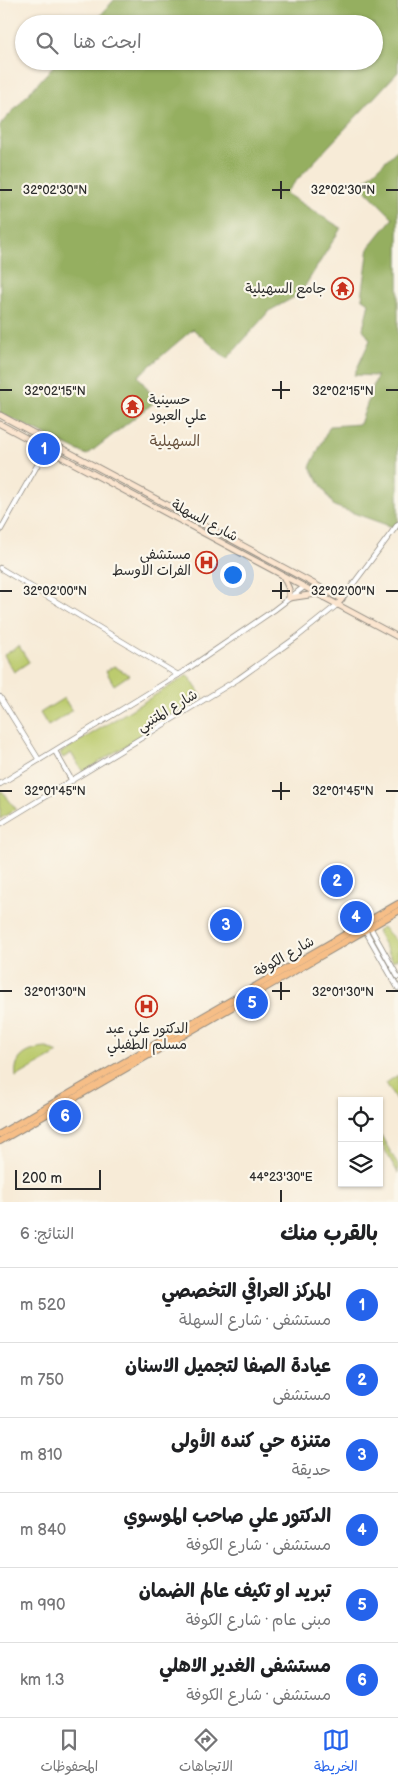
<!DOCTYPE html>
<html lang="ar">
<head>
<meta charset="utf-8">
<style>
  :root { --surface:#fff; --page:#f2f2f2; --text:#202124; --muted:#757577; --line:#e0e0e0; --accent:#2563eb }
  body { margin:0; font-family:"Balsamiq Sans","Playpen Sans Arabic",sans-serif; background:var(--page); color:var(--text); direction:rtl }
  .controls { position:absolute; right:15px; bottom:15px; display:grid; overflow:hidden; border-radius:0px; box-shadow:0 1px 4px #0004 }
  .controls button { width:45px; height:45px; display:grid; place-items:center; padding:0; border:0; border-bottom:1px solid var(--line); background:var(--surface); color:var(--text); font:25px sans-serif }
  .scale { position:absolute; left:15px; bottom:12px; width:86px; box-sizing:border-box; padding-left:5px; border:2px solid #2b2b2b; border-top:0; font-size:14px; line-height:18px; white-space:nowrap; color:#2b2b2b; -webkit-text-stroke:4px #fbf7ec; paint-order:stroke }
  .you { position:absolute; left:232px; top:574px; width:18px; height:18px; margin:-12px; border:4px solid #fff; border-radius:50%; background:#1a73e8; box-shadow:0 0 0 8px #1a73e833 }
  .badge { display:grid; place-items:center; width:32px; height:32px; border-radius:50%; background:var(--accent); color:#fff; font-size:16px; font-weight:700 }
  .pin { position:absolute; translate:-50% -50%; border:2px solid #fff; box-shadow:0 1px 5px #0006 }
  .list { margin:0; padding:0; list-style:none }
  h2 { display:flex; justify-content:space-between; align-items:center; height:65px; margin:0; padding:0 20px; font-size:21px }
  h2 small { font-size:16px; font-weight:400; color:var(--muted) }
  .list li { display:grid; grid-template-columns:32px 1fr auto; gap:15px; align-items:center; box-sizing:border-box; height:75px; padding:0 20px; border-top:1px solid var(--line) }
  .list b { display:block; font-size:19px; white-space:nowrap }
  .list p { margin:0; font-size:16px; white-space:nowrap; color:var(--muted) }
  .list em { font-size:16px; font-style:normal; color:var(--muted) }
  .icon { flex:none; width:28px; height:28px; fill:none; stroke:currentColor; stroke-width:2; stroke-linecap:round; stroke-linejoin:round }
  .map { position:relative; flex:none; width:398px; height:1202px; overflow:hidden; direction:ltr }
  .search { position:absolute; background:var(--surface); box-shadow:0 1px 4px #0004; left:15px; right:15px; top:15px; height:55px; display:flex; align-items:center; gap:12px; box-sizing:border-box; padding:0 18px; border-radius:28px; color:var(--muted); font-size:19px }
  .sheet { height:515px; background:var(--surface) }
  nav { display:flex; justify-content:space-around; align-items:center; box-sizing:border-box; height:70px; border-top:1px solid var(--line); background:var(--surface); font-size:14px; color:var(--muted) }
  nav a { display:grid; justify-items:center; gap:2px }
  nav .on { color:var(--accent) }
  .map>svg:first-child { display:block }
</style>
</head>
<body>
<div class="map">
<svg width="398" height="1202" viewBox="0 0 398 1202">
  <rect width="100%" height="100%" fill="#fbf7ec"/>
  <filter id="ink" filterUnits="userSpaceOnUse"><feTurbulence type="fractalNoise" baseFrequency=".02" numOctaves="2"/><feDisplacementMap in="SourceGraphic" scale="10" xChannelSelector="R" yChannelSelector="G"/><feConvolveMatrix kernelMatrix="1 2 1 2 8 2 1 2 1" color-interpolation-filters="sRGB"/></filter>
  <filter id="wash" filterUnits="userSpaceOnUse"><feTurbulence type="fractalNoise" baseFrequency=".0096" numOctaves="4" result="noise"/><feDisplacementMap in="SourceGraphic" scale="20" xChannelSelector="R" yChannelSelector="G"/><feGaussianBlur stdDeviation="1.12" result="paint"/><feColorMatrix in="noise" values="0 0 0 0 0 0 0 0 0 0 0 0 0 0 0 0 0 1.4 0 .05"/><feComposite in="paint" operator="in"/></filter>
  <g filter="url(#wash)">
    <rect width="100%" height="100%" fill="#f7ebd7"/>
    <g fill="#bccb6e" stroke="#747b4c">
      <polygon points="19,646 29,662 14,672 4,655"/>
      <polygon points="114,666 129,675 114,685 106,671"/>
      <polygon points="188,675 203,698 83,772 71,753 63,758 60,753"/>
      <polygon points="64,698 72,711 48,726 40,713"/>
      <polygon points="2,791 16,809 0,819 0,792"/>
      <polygon points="383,927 398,943 398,958 393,961 377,931"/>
      <path d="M47,1048L58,1053L16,1077C13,1056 29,1049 47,1048Z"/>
      <polygon points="398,1075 398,1103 386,1083"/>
      <polygon points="379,1132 398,1165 398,1173 382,1145 379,1143"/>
    </g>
    <g fill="#95af61" stroke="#606d46">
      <polygon points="114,0 398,0 398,72 285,193 341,228 300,294 269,311 227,359 193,329 138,376 156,401 87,455 0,413 0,125 58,61 374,61 374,24 93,24"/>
      <polygon points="398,149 398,529 334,506 310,467 330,426 360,424 377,376 354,375 370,340 363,329 369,303 362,298 369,247 393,218 360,185"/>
    </g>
  </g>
  <g filter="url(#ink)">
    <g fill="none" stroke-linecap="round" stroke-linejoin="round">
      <defs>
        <g id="tertiary">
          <polyline points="0,531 47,448"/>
          <polyline points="0,568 178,675"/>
          <polyline points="342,599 398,524"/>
          <polyline points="0,697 39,760"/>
          <polyline points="55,751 72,781"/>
          <polyline points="0,784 186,670 274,610 304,587"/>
          <polyline points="0,824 238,679 297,637 337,605"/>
          <polyline points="370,927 398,977"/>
          <polyline points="365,930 398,988"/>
        </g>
        <g id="secondary">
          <polyline points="0,415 342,599 337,605"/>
          <polyline points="0,424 398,637"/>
          <polyline points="283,576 289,589 289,598 316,594"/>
        </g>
        <g id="trunk">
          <polyline points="0,1134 398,904"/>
          <polyline points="0,1141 398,911"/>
        </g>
      </defs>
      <use href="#tertiary" stroke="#918b81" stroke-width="6"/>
      <use href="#secondary" stroke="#918b81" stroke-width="7"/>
      <use href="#trunk" stroke="#918b81" stroke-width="8"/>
      <use href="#tertiary" stroke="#fff" stroke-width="4.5"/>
      <use href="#secondary" stroke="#fbe5cf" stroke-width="5"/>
      <use href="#trunk" stroke="#f6be87" stroke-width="6"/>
    </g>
  </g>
  <path fill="none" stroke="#2b2b2b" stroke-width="2" d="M281,181V199M0,190H12M272,190H290M386,190H398M281,381V399M0,390H12M272,390H290M386,390H398M281,582V599M0,591H12M272,591H290M386,591H398M281,782V800M0,791H12M272,791H290M386,791H398M281,982V1000M0,991H12M272,991H290M386,991H398M281,1190V1202"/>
  <defs>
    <symbol id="temple-ring" viewBox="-11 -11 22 22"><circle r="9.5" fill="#fbf7ec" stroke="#c8321e" stroke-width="1.5"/><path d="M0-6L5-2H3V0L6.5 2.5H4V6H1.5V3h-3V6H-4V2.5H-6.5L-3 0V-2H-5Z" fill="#c8321e"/></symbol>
    <symbol id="hospital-ring" viewBox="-11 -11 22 22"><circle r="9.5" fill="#fbf7ec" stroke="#c8321e" stroke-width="1.5"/><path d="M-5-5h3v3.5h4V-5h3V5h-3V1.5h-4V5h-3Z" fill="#c8321e"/></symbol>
  </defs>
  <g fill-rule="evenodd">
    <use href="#temple-ring" x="330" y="276" width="25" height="25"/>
    <use href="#temple-ring" x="120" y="394" width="25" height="25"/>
    <use href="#hospital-ring" x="194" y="550" width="25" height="25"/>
    <use href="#hospital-ring" x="134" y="994" width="25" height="25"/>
  </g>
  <g text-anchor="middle" stroke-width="4.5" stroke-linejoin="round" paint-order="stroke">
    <g font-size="14" fill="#2b2b2b" stroke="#fbf7ec" text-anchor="end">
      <text x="326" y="293">جامع السهيلية</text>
      <text x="149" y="404" text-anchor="start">حسينية<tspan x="149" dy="16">علي العبود</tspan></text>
      <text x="191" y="559">مستشفى<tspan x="191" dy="16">الفرات الاوسط</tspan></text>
      <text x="147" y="1033" text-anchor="middle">الدكتور علي عبد<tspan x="147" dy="16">مسلم الطفيلي</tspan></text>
    </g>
    <g font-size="14" fill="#2b2b2b" stroke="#fbf7ec">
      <text transform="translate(205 520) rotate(28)" y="5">شارع السهلة</text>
      <text transform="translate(167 710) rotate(-31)" y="5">شارع المتنبي</text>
      <text transform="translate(284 956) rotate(-30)" y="5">شارع الكوفة</text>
    </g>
    <g font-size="15" fill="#67503c" stroke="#fbf7ec">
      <text x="175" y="446">السهيلية</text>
    </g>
  </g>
  <g font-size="12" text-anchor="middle" fill="#2b2b2b" stroke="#fbf7ec" stroke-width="4.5" stroke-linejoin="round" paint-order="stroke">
    <text x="55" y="194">32°02'30"N</text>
    <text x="343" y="194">32°02'30"N</text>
    <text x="55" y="395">32°02'15"N</text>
    <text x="343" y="395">32°02'15"N</text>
    <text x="55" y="595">32°02'00"N</text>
    <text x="343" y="595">32°02'00"N</text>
    <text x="55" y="795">32°01'45"N</text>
    <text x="343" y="795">32°01'45"N</text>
    <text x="55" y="996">32°01'30"N</text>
    <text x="343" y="996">32°01'30"N</text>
    <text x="281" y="1181">44°23'30"E</text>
  </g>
</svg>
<div class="controls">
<button><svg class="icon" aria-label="locate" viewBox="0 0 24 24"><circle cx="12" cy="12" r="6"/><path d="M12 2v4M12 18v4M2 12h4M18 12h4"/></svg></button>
<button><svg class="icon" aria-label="layers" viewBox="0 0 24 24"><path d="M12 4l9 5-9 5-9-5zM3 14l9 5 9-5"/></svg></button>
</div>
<div class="scale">200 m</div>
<div class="you"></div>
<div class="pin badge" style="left:44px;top:449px">1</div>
<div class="pin badge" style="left:337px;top:881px">2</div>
<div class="pin badge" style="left:226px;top:925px">3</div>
<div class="pin badge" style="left:356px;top:917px">4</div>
<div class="pin badge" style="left:252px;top:1003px">5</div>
<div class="pin badge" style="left:65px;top:1116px">6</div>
<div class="search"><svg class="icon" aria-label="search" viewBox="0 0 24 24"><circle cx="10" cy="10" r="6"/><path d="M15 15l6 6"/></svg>ابحث هنا</div>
</div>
<section class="sheet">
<h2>بالقرب منك<small>النتائج: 6</small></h2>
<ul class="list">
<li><span class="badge">1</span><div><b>المركز العراقي التخصصي</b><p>مستشفى · شارع السهلة</p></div><em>520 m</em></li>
<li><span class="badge">2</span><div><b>عيادة الصفا لتجميل الاسنان</b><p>مستشفى</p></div><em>750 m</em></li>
<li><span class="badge">3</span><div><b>متنزه حي كنده الأولى</b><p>حديقة</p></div><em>810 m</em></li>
<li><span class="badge">4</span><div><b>الدكتور علي صاحب الموسوي</b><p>مستشفى · شارع الكوفة</p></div><em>840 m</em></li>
<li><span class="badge">5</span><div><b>تبريد او تكيف عالم الضمان</b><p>مبنى عام · شارع الكوفة</p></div><em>990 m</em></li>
<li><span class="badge">6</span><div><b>مستشفى الغدير الاهلي</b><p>مستشفى · شارع الكوفة</p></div><em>1.3 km</em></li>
</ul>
</section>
<nav>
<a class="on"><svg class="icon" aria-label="map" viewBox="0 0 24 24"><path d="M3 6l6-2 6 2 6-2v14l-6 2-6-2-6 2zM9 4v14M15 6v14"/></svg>الخريطة</a>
<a><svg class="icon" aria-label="directions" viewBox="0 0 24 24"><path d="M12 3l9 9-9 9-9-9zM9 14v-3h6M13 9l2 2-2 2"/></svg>الاتجاهات</a>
<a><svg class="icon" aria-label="saved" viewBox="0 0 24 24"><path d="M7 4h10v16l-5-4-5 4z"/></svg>المحفوظات</a>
</nav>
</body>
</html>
